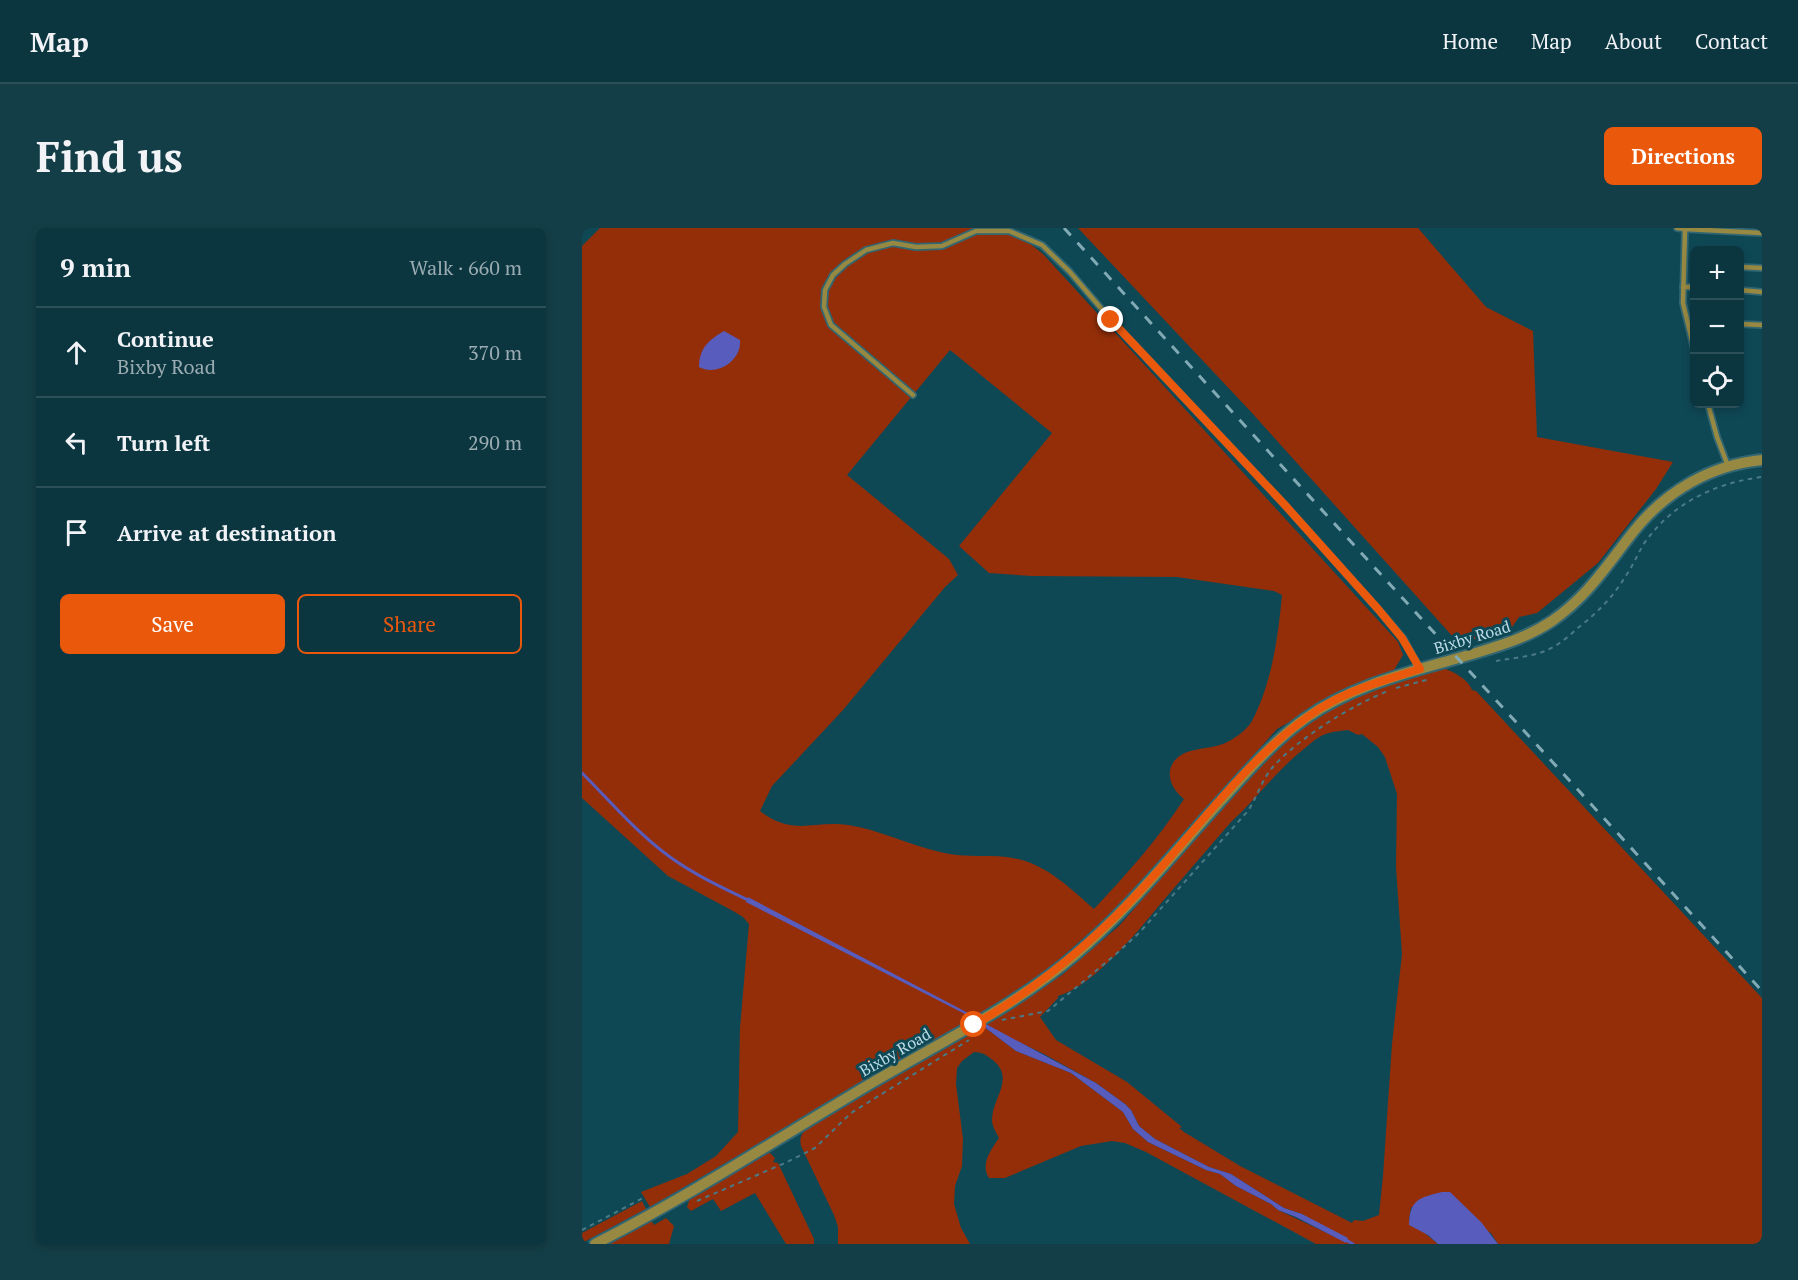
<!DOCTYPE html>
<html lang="en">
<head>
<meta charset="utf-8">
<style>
  :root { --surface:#0b3640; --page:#143e47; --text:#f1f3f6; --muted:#9aabb1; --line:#2b5059; --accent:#ea580c }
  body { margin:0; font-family:"PT Serif",serif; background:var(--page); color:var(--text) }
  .controls { position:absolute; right:18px; top:18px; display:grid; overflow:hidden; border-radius:9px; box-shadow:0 3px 9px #0003 }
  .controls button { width:54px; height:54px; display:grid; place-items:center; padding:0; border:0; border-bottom:2px solid var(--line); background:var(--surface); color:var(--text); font:30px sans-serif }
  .stop { position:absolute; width:18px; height:18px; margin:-14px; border:4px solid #ea580c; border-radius:50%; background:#fff }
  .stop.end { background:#ea580c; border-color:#fff; box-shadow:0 2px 6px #0008 }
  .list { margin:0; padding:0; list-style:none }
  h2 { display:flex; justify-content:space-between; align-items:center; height:78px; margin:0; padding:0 24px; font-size:26px }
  h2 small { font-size:20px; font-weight:400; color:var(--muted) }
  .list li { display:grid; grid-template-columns:39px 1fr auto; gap:18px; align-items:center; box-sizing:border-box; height:90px; padding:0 24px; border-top:2px solid var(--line) }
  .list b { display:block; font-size:22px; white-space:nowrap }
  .list p { margin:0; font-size:20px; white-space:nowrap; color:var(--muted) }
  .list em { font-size:20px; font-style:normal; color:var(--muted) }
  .actions { display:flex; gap:12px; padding:18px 24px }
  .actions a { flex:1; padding:14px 0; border:2px solid var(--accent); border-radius:9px; text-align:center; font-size:21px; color:var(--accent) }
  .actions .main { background:var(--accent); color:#fff }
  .icon { flex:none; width:33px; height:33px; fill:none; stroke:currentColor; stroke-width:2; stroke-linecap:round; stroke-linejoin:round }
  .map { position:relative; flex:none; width:1180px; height:1016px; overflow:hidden; border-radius:9px }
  header { display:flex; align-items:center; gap:36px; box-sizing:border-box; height:84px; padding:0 30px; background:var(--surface); border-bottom:2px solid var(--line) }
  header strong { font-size:28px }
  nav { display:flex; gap:33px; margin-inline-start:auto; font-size:21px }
  .intro { display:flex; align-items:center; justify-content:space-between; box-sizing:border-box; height:144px; padding:0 36px }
  h1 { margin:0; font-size:42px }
  .button { padding:15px 27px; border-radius:9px; background:var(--accent); color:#fff; font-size:21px; font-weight:700 }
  main { display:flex; gap:36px; padding:0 36px }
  aside { flex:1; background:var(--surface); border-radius:9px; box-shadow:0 3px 9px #0003 }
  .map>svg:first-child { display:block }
</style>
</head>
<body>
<header>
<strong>Map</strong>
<nav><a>Home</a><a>Map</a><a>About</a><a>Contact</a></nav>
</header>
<div class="intro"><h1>Find us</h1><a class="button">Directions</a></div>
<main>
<aside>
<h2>9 min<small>Walk · 660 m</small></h2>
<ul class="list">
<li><svg class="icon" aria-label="ahead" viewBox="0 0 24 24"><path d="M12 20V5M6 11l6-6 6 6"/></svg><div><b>Continue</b><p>Bixby Road</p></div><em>370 m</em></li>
<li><svg class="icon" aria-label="left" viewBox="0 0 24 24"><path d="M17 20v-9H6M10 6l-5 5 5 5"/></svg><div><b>Turn left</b></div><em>290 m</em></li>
<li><svg class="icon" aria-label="arrive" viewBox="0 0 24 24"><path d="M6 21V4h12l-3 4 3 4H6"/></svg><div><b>Arrive at destination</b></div></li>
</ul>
<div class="actions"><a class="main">Save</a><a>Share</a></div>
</aside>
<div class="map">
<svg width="1180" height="1016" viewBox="0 0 1180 1016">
  <rect width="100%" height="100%" fill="#0f4855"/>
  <g fill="#942e09" fill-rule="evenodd">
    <path d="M18,0H428L461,26L816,414L821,427L812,442L772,457L695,501L532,683L464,743L395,788L68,979L59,964L105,946L134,928L156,904L158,800L167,696L161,689L151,683L86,648L0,570V18ZM368,122L470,205L377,318L407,345L450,348L595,349L692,363L700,367C696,409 690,455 670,493C665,502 651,512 641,516C630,520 617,520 605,524C581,534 584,557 602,571C576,611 545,646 512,681C489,661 466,638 436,631C411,625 383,631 358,624C327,617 298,602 266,597C230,592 212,609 178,583L190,558L261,482L363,359L376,347L367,331L265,247Z"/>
    <polygon points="496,0 836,0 904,79 951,103 955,209 1091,234 1074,261 1016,335 955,385 937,389 926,405 894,411 872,410 671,186"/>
    <path d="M861,440C872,444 886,451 890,462L894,463L1180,770V1016H916L909,1005L829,979L827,992L856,1016H734L564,924L543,915L530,913L499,918L423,950H407C398,936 409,922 417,910C414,904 410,898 410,892C410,871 432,852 413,834C406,828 401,824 392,824L380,833L375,840L374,856L381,911L380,938L373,958L372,976L379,1000L388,1016H256V999L252,987L219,918C217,909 220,905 227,898L401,798L434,823L489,845L541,884L551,901L566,914L624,942L638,946L654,958L689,976L696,982L764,1014L720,986L702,980L649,946L627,939L573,911L557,898L549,882L543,876L514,855L462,826L424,808L404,796L480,747L537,698L671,545L695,521L719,501L763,473L796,460ZM766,502L776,507L780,506L796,519L803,529L815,566L814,639L820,726L810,816L801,948L797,987L781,993L772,992L770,995L658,938L602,904L597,900L600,899L545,854L474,812L458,789L476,770V768C513,757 556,703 580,674C603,647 626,621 649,594C675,570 695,542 723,520C730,514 738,507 747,505C753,503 760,503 766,502Z"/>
    <polygon points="188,925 193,930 191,934 196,935 232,1011 232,1016 204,1016 173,965 139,983 131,971 109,983 105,979 108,970 182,926"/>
    <polygon points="60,973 64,981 0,1015 0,1005"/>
    <polygon points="84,990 92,998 87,1016 26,1016 69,992 72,997"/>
  </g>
  <g fill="#575cbd">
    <path d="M142,103L158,112C160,132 135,149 117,139C117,120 127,112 142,103Z"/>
    <polygon points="166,669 388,786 385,787 164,674"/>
    <polygon points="404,796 514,855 543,876 549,882 557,898 573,911 627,939 649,946 702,980 720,986 766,1010 764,1015 714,989 696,982 689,976 654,958 638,946 624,942 566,914 551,901 541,884 489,845 434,823 401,798"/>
    <path d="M860,964H868L899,994L916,1016H856L846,1007L827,997C828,971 837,970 860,964Z"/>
  </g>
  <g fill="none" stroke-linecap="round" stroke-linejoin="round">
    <g stroke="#575cbd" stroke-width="3">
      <path d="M0,545C29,574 55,605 88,629C113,647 139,659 166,672"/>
      <polyline points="762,1011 771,1016"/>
    </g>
    <defs>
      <g id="service">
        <polyline points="1095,0 1103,1 1101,75 1112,121"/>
        <polyline points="1103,1 1180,5"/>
        <polyline points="1158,39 1180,40"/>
        <polyline points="1101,59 1112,59"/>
        <polyline points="1158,62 1180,64"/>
        <polyline points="1158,96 1180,97"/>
        <polyline points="331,167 249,97 242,79 243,62 251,47 263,36 284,22 311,15 334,19 360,18 394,3 427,3 460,17 488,44 529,92 702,276 796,381 821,410 838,441"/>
        <polyline points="1126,176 1135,209 1146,238"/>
      </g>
      <path id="tertiary" d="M13,1016C109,967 200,908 293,853C361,813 433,778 493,727C546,682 590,627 637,575C664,545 690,514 724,490C775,454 838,442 897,424C923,416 948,408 970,393C1006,368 1025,337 1052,303C1084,263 1129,237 1180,232"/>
    </defs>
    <use href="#service" stroke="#316672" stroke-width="8"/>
    <use href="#tertiary" stroke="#316672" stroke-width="14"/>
    <g stroke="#497a86" stroke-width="2" stroke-dasharray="4.5 4.5" stroke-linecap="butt">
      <path d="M914,433C930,430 949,429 963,423C976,418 987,408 997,399C1015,385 1031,369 1043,349C1050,339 1055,328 1061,317C1089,276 1132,255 1180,249"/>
      <polyline points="814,460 848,451"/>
      <path d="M420,792L466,783L534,726L557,705L665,584C675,570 679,553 690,540C715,511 770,477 806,463"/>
      <polyline points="115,973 203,935 233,920 269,885 387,812"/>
      <polyline points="0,1002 61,970"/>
    </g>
    <use href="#service" stroke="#988942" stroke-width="4.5"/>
    <use href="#tertiary" stroke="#988942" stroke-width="10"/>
    <polyline stroke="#81aab5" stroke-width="3" stroke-dasharray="10 10" stroke-linecap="butt" points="482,0 1180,763"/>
  </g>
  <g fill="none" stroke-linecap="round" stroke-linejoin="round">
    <path stroke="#ea580c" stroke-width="8" d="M392,797C454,761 509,716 558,663C614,603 668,526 737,481C768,461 804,452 838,441L820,410L796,381L702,276L529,92"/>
  </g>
  <g text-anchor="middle" stroke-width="6" stroke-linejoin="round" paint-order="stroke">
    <g font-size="16" fill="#bbdce6" stroke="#0f4855">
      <text transform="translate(890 409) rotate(-17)" y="6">Bixby Road</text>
      <text transform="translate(313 824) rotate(-30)" y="6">Bixby Road</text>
    </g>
  </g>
</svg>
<div class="controls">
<button>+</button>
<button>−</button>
<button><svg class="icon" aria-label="locate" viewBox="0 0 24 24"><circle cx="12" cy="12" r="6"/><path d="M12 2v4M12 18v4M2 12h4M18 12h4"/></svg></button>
</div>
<div class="stop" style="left:392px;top:797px"></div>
<div class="stop end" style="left:529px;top:92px"></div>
</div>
</main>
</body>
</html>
